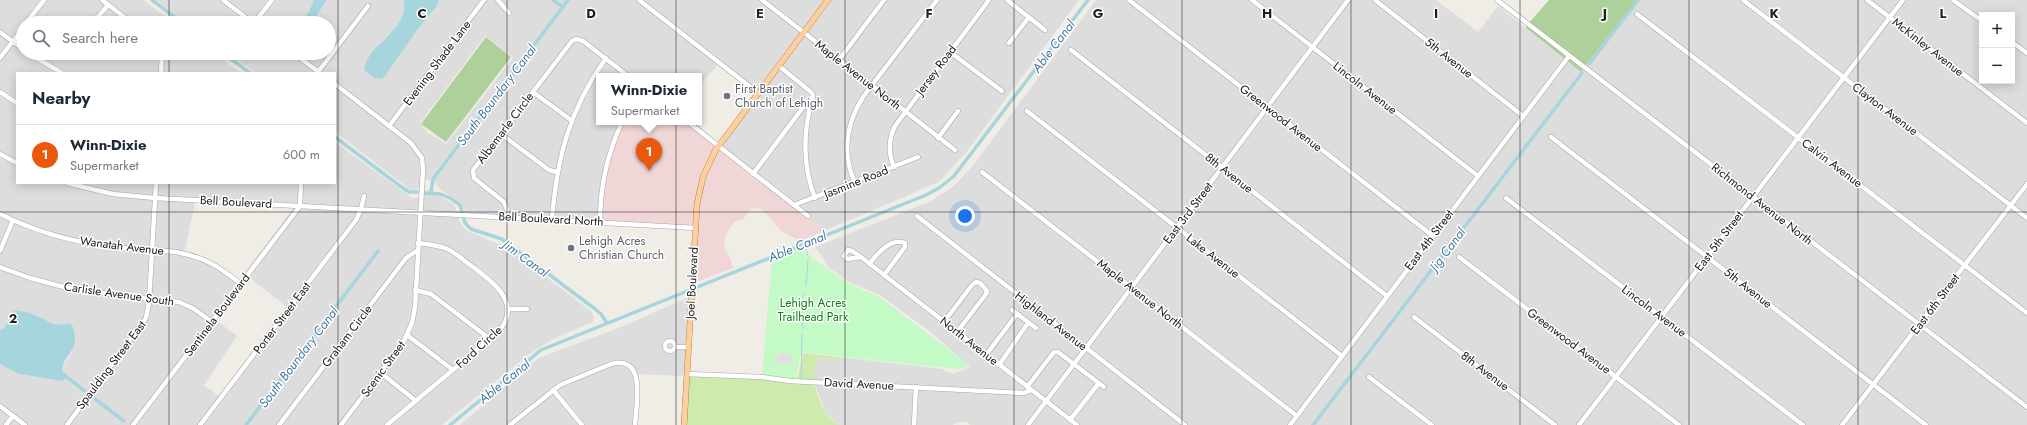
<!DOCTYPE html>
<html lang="en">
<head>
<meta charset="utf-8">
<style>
  :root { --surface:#fff; --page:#f6f6f7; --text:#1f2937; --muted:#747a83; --line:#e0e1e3; --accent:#ea580c }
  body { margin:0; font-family:Jost,sans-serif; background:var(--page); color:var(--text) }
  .controls { position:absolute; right:12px; top:12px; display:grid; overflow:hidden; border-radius:0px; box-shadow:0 2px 10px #0003 }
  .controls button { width:36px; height:36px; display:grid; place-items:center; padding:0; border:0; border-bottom:1px solid var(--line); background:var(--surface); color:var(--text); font:20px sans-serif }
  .you { position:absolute; left:965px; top:216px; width:14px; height:14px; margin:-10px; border:3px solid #fff; border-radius:50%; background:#1a73e8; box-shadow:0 0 0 6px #1a73e833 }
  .badge { display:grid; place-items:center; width:26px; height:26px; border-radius:50%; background:var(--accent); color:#fff; font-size:13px; font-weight:700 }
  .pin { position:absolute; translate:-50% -33px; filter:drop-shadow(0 1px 2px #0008) }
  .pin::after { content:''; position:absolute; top:21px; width:14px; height:12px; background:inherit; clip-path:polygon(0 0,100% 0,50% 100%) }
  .popup { position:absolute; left:596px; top:73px; width:106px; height:52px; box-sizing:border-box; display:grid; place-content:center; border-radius:0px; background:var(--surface); filter:drop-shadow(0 1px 3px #0005); font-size:13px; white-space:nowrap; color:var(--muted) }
  .popup b { font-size:15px; color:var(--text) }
  .popup::after { content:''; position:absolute; left:50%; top:100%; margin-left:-8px; border:8px solid transparent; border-top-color:var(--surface) }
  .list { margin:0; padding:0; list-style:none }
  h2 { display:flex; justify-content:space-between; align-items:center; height:52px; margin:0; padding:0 16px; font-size:17px }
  h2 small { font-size:13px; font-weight:400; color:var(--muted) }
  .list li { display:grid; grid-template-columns:26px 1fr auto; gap:12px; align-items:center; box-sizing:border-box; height:60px; padding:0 16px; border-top:1px solid var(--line) }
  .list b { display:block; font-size:15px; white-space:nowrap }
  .list p { margin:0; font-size:13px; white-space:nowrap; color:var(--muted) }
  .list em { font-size:13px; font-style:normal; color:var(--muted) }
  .icon { flex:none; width:22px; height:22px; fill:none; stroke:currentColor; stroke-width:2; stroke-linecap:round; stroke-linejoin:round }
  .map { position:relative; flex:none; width:2027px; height:425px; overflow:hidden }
  .search { position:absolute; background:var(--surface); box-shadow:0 2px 10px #0003; left:16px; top:16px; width:320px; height:44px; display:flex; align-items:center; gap:10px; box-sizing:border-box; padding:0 14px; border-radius:22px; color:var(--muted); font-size:15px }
  .panel { position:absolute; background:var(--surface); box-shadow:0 2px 10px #0003; left:16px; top:72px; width:320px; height:112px; border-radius:0px }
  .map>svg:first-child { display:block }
</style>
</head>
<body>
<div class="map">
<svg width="2027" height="425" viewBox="0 0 2027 425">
  <rect width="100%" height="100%" fill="#f0ece6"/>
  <g fill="#dedddd" fill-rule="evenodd">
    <polygon points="0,0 143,0 174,23 23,23 23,53 214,53 241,73 17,73 17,161 0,152"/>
    <path d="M156,0H314L307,13L315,18L327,0H404L405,7L400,24L380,43L382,79L417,30L437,6L439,0H826L756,91L720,62L699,86V76H599V122H621L599,220L465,213L461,203L440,189L434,181L426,180L420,188L412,191L335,132V73H256L228,53H329V23H188ZM485,36L512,56L513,58L447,143H445L427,132L420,123Z"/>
    <polygon points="831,0 1079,0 968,150 939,182 824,231 720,147"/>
    <polygon points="1096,0 1436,0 1478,32 1498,6 1581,72 1583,69 2027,410 2027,425 971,425 966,422 959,422 952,425 839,425 826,414 815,384 813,372 817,361 820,358 839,360 847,358 942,369 953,374 970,367 932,333 880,295 849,282 828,267 823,258 815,247 931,201 954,186 972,167"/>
    <path d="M1637,0H2027V405L1585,66ZM1982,15H2012V81H1982Z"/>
    <polygon points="335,142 412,198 420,198 429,189 454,205 458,213 153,196 113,192 73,183 335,183"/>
    <polygon points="0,157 17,166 17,183 60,183 113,196 195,202 184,255 204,260 237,283 212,317 237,336 204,385 221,398 287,307 244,273 294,207 458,216 461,224 467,231 506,247 592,312 594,318 593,322 553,339 528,355 442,425 0,425 0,364 27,376 38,376 63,381 67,377 62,371 62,368 72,352 76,338 73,327 67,323 57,325 22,311 8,319 4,328 0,330"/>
    <polygon points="689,297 685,376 634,374 638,386 634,425 460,425 539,358 621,327"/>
  </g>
  <g fill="#f1d6d7">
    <polygon points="621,122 688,122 717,145 701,176 696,198 694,226 599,220 601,190"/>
    <polygon points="720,147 824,231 800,241 781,231 762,209 752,208 743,219 734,222 726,234 724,248 730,258 733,268 694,283 699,205 704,178"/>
  </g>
  <path fill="#cfeaad" d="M803,353L847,358L839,360L820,358C807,369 818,402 827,415C830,419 834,422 839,425H686L689,376L797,381Z"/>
  <g fill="#aed09b">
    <polygon points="1549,0 1637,0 1585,66 1529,23"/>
    <polygon points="1527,26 1583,69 1581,72 1526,28"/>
    <polygon points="486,37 511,57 446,142 421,124"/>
  </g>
  <polygon fill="#c4fac5" points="797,247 849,284 879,297 961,359 968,367 957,369 801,352 796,381 762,377 772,257"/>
  <polygon fill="#e0e0e0" points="782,352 791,355 794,364 774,364 775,358"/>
  <g fill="#a7d5de">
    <polygon points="314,0 327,0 315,18 308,19 306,17"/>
    <path d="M404,0H439L437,6L417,30L385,76L382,79L374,78L364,70C369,41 408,33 404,0Z"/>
    <path d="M14,311C28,309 41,319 54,324C61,326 66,321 72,325C83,351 63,353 62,371L67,377L63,381L19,374L0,364V330L4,328Z"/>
  </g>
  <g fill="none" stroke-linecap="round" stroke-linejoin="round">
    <g stroke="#a7d5de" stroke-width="1">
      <polyline points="805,245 808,256"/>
      <polyline points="806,286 808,261"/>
      <polyline points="803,329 800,300 805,293"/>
      <polyline points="801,379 802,333"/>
    </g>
    <g stroke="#a7d5de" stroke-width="3.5">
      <polyline points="152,0 183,23"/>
      <polyline points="553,0 563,7"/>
      <polyline points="223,53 250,73"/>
      <polyline points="1589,64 1638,0"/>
      <polyline points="335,137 400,186 409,192 418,192"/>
      <polyline points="424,193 440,194 450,198 460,205 465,223 471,229 502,239 595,309 601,314 607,323"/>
      <polyline points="431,193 433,179 568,0"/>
      <polyline points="64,375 85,391"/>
      <polyline points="95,399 124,421"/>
      <polyline points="246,425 378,251"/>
      <polyline points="450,425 541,350 926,195 939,188 954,176 1088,0"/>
      <polyline points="1313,425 1582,73"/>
    </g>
    <defs>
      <g id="minor">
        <polyline points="102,0 132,23"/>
        <polyline points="223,0 253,23"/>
        <polyline points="498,0 509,13"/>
        <polyline points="639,0 758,93"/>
        <polyline points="762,0 955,150"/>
        <polyline points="1007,0 1045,30"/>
        <polyline points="1129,0 1433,236"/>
        <polyline points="1252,0 1478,176"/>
        <polyline points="1375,0 1523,116"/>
        <polyline points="1497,0 2027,407"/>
        <polyline points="1743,0 2027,218"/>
        <polyline points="1867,0 2027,123"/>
        <polyline points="1953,0 1982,21"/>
        <polyline points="1637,14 2027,313"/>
        <polyline points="26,23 44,0"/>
        <polyline points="93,23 108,5"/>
        <polyline points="254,23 272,0"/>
        <polyline points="0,32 23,49"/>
        <polyline points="2012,42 2027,53"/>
        <polyline points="1009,43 1029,17"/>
        <polyline points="1071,50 1387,296"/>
        <polyline points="950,52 1002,91"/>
        <polyline points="28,53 62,73"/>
        <polyline points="293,53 319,72"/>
        <polyline points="0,58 23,28"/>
        <polyline points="839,60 884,0"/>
        <path d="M779,66L811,92L813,95C803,130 802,165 815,198"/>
        <polyline points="318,72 368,6"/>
        <polyline points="161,73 162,53"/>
        <polyline points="335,84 411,143 422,158 423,170 415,307 412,323 404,341 341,425"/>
        <polyline points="0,92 17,103"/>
        <polyline points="533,92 571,120"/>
        <polyline points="1027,111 1342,356"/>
        <polyline points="688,122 808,216"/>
        <polyline points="389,126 484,0"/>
        <polyline points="501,134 549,170 557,172"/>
        <polyline points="1551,137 1926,425"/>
        <polyline points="938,138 958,111"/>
        <polyline points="0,154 17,163"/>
        <path d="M894,167C888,153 888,140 895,126L989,0"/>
        <polyline points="982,172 1297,416"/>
        <polyline points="753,174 804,106 812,99"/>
        <polyline points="67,183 113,194 155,198 696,228"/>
        <path d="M855,183C842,154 846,124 863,97L937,0"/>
        <polyline points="1506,198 1803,425"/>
        <polyline points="794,205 918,157"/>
        <path d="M0,214C34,231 73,242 111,247C143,251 178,247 208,262C220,267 230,276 241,284"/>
        <polyline points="917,216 1185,425"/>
        <polyline points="506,217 507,210 504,202 474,178 473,170 572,41 576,39 583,41 628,76"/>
        <path d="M552,219C557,158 569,110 606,58"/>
        <path d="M600,222C600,187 607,154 622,122"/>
        <polygon points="848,250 852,251 861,257 847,259 844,256"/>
        <polyline points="0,251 13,220"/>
        <polyline points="861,257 1077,425"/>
        <polyline points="1459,257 1679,425"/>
        <path d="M869,264C877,254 891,237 905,243V247L884,275"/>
        <polyline points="0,267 30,278 75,290 179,302 194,309 212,322"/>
        <polyline points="415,290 431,294 490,339"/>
        <polyline points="508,309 527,309"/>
        <polyline points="1012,310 1036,328"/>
        <polyline points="1414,317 1555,425"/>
        <polyline points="944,322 972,285 976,282 980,283 987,291 986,294 957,332"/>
        <polyline points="407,335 453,370"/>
        <circle cx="670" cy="346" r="5"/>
        <polyline points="675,347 689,347"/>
        <polyline points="986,355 1016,315 1019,315"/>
        <polyline points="999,365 1028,323"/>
        <polyline points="381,373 416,401"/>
        <polyline points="687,374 762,377 790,381 1024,393 1031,390"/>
        <polyline points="1369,377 1432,425"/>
        <polyline points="1027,387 1054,352 1058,352 1104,387"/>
        <polyline points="553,390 582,425"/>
        <polyline points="0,406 25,425"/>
        <polyline points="1070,420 1099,383"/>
        <polyline points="6,425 13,416"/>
        <polyline points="67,425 146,318 149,302 156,183"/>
        <polyline points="133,425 300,206 301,183"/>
        <polyline points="200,425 356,220 361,209 364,196"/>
        <polyline points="279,425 406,258 418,250"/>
        <path d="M387,425L497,333C524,305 495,284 473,267C464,261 456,252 445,248C437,245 427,244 418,243"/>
        <path d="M510,425L560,385L611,364C647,354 636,405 635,425"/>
        <polyline points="914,425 916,387"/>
        <polyline points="1028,425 1348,0"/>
        <polyline points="1290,425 1569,56"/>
        <polyline points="1579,425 1903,0"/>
        <polyline points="1842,425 2027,184"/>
      </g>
      <polyline id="major" points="684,425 697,204 703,177 715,151 828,0"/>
    </defs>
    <use href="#minor" stroke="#a7a7a7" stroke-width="5.5"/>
    <use href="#major" stroke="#9c5e00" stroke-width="6"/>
    <use href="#minor" stroke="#fff" stroke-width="4.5"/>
    <use href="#major" stroke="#fccea0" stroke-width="5.5"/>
  </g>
  <path fill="none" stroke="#202020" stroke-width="1" stroke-opacity="0.55" d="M169,0V23M338,0V425M507,0V425M676,0V425M845,0V425M1014,0V425M1182,0V425M1351,0V425M1520,0V425M1689,0V425M1858,0V425M169,53V73M169,183V425M0,212H2027"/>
  <g fill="#6b7280" stroke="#fff" stroke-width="1.5">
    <circle cx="727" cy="96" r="4"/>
    <circle cx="571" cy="248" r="4"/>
  </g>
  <g text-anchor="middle" stroke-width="3" stroke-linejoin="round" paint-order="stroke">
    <g font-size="12" fill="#202020" stroke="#fff">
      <text transform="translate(1928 47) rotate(38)" y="4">McKinley Avenue</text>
      <text transform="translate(1449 58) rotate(38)" y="4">5th Avenue</text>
      <text transform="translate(437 63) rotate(-53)" y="4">Evening Shade Lane</text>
      <text transform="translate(936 70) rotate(-53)" y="4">Jersey Road</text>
      <text transform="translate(858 75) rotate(38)" y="4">Maple Avenue North</text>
      <text transform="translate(1365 88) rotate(38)" y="4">Lincoln Avenue</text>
      <text transform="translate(1885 109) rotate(37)" y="4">Clayton Avenue</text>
      <text transform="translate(1281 118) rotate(38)" y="4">Greenwood Avenue</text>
      <text transform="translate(505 128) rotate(-53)" y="4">Albemarle Circle</text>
      <text transform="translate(1832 163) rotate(37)" y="4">Calvin Avenue</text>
      <text transform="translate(1229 173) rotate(38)" y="4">8th Avenue</text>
      <text transform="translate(856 182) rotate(-22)" y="4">Jasmine Road</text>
      <text transform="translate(236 202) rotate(3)" y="4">Bell Boulevard</text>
      <text transform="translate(1762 204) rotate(38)" y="4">Richmond Avenue North</text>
      <text transform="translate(1188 213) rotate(-53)" y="4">East 3rd Street</text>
      <text transform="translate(551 219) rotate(3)" y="4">Bell Boulevard North</text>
      <text transform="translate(1429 240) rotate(-53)" y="4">East 4th Street</text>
      <text transform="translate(1719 241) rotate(-53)" y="4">East 5th Street</text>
      <text transform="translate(122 246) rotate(7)" y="4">Wanatah Avenue</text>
      <text transform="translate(1213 256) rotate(38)" y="4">Lake Avenue</text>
      <text transform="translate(692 283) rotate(-87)" y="4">Joel Boulevard</text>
      <text transform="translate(1748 288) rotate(38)" y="4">5th Avenue</text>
      <text transform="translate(119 294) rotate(8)" y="4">Carlisle Avenue South</text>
      <text transform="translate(1140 294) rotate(38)" y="4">Maple Avenue North</text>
      <text transform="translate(1935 304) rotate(-53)" y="4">East 6th Street</text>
      <text transform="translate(1654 311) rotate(37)" y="4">Lincoln Avenue</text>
      <text transform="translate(217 315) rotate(-53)" y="4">Sentinela Boulevard</text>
      <text transform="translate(282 318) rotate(-53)" y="4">Porter Street East</text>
      <text transform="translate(1051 321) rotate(38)" y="4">Highland Avenue</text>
      <text transform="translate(347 336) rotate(-53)" y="4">Graham Circle</text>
      <text transform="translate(969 341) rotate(38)" y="4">North Avenue</text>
      <text transform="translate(1569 341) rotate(37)" y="4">Greenwood Avenue</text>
      <text transform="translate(479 347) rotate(-42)" y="4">Ford Circle</text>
      <text transform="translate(111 365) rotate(-53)" y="4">Spaulding Street East</text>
      <text transform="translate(383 369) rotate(-54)" y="4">Scenic Street</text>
      <text transform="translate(1485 371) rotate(37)" y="4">8th Avenue</text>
      <text transform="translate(859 384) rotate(3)" y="4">David Avenue</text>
    </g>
    <g font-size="12" fill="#5b616d" stroke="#fff" text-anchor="start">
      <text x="735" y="93">First Baptist<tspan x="735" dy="14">Church of Lehigh</tspan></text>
      <text x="579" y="245">Lehigh Acres<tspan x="579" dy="14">Christian Church</tspan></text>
    </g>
    <g font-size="12" fill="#0c800e" stroke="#fff">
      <text x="813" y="307">Lehigh Acres<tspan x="813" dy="14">Trailhead Park</tspan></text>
    </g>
    <g font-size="13" font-style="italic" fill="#4678a0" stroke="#fff">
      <text transform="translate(1053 46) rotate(-53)" y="5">Able Canal</text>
      <text transform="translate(496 95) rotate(-53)" y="5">South Boundary Canal</text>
      <text transform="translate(797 246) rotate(-22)" y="5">Able Canal</text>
      <text transform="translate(1447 249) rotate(-53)" y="5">Jig Canal</text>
      <text transform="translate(526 258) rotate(36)" y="5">Jim Canal</text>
      <text transform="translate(298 357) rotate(-53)" y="5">South Boundary Canal</text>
      <text transform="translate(504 381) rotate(-39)" y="5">Able Canal</text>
    </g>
  </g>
  <g font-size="13" text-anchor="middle" font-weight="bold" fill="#202020" stroke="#fff" stroke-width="3" stroke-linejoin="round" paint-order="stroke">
    <text x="422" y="18">C</text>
    <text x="591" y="18">D</text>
    <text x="760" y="18">E</text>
    <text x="929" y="18">F</text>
    <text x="1098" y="18">G</text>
    <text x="1267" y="18">H</text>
    <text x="1436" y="18">I</text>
    <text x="1605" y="18">J</text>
    <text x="1774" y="18">K</text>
    <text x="1943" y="18">L</text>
    <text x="13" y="323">2</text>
  </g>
</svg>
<div class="controls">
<button>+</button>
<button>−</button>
</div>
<div class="you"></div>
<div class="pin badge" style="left:649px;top:171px">1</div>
<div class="popup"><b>Winn-Dixie</b>Supermarket</div>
<div class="search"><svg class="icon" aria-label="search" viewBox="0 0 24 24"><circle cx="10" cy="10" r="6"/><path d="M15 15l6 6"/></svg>Search here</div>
<section class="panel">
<h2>Nearby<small></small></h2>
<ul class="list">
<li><span class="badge">1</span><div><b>Winn-Dixie</b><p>Supermarket</p></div><em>600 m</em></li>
</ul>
</section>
</div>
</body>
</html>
